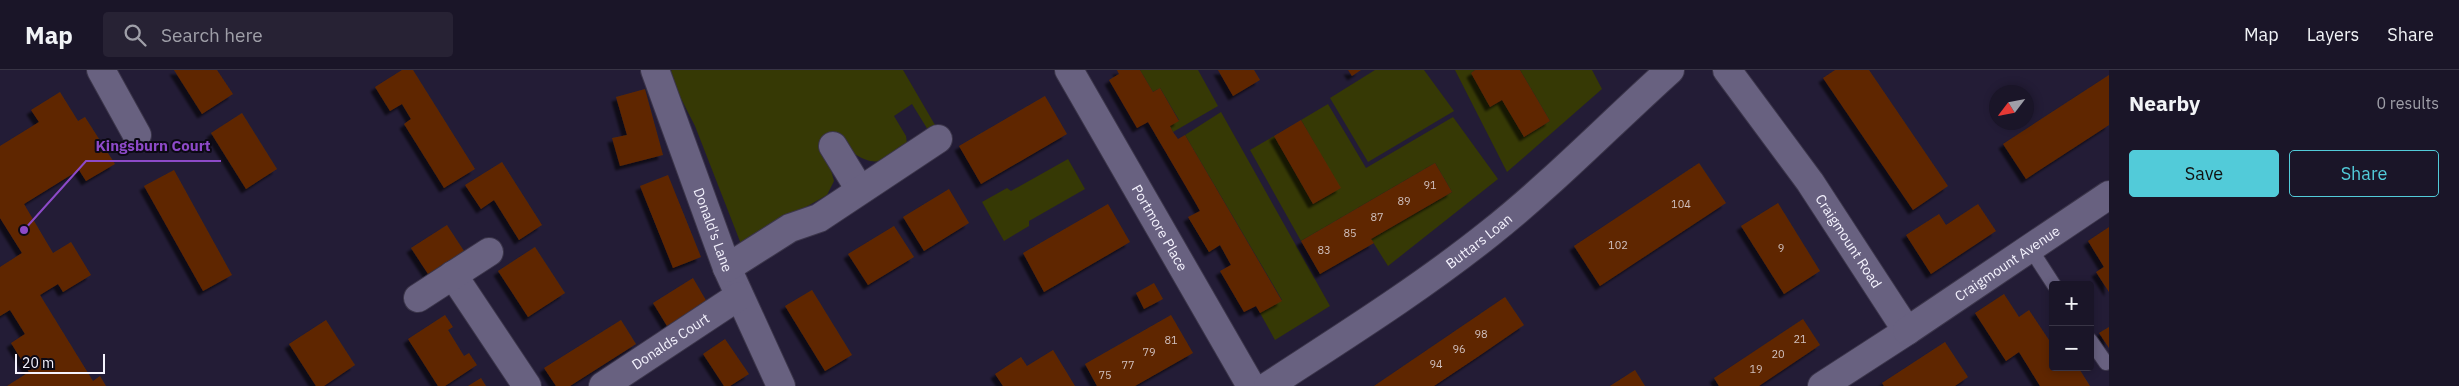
<!DOCTYPE html>
<html lang="en">
<head>
<meta charset="utf-8">
<style>
  :root { --surface:#1a1528; --page:#272234; --text:#f1f3f6; --muted:#9f9fa8; --line:#383445; --accent:#52cbd9 }
  body { margin:0; font-family:"IBM Plex Sans",sans-serif; background:var(--page); color:var(--text) }
  .controls { position:absolute; right:15px; bottom:15px; display:grid; overflow:hidden; border-radius:5px; box-shadow:0 2px 8px #0003 }
  .controls button { width:45px; height:45px; display:grid; place-items:center; padding:0; border:0; border-bottom:1px solid var(--line); background:var(--surface); color:var(--text); font:25px sans-serif }
  .compass { position:absolute; left:1989px; top:15px; width:45px; height:45px; border-radius:50%; background:var(--surface); box-shadow:0 2px 8px #0003; rotate:238deg }
  .scale { position:absolute; left:15px; bottom:12px; width:90px; box-sizing:border-box; padding-left:5px; border:2px solid #f5f3fe; border-top:0; font-size:14px; line-height:18px; white-space:nowrap; color:#f5f3fe; -webkit-text-stroke:4px #0c0914; paint-order:stroke }
  .list { margin:0; padding:0; list-style:none }
  h2 { display:flex; justify-content:space-between; align-items:center; height:65px; margin:0; padding:0 20px; font-size:21px }
  h2 small { font-size:16px; font-weight:400; color:var(--muted) }
  .actions { display:flex; gap:10px; padding:15px 20px }
  .actions a { flex:1; padding:11px 0; border:1px solid var(--accent); border-radius:5px; text-align:center; font-size:18px; color:var(--accent) }
  .actions .main { background:var(--accent); color:#111 }
  .icon { flex:none; width:28px; height:28px; fill:none; stroke:currentColor; stroke-width:2; stroke-linecap:round; stroke-linejoin:round }
  .map { position:relative; flex:none; width:2109px; height:316px; overflow:hidden }
  header { display:flex; align-items:center; gap:30px; box-sizing:border-box; height:70px; padding:0 25px; background:var(--surface); border-bottom:1px solid var(--line) }
  header strong { font-size:24px }
  nav { display:flex; gap:28px; margin-inline-start:auto; font-size:18px }
  .search { width:350px; height:45px; background:var(--page); display:flex; align-items:center; gap:12px; box-sizing:border-box; padding:0 18px; border-radius:5px; color:var(--muted); font-size:19px }
  main { display:flex }
  aside { flex:1; background:var(--surface) }
  .map>svg:first-child { display:block }
</style>
</head>
<body>
<header>
<strong>Map</strong>
<div class="search"><svg class="icon" aria-label="search" viewBox="0 0 24 24"><circle cx="10" cy="10" r="6"/><path d="M15 15l6 6"/></svg>Search here</div>
<nav><a>Map</a><a>Layers</a><a>Share</a></nav>
</header>
<main>
<div class="map">
<svg width="2109" height="316" viewBox="0 0 2109 316">
  <defs>
    <filter id="shadow"><feDropShadow dx="-4.5" dy="4.5" stdDeviation="1" flood-color="#0009"/></filter>
  </defs>
  <rect width="100%" height="100%" fill="#231c36"/>
  <g fill="#363905">
    <path d="M672,0H903L935,55L928,60L912,34L894,46L906,66L907,74C882,91 879,99 851,82L830,96L834,111L827,125L741,174L695,56L668,3Z"/>
    <polygon points="1140,0 1198,0 1218,36 1173,62 1170,56 1179,50 1160,18 1153,22"/>
    <polygon points="1375,0 1424,0 1454,41 1368,92 1330,28"/>
    <polygon points="1455,0 1475,0 1471,3 1490,37 1502,30 1524,67 1550,51 1520,0 1592,0 1602,19 1507,102"/>
    <polygon points="1328,34 1366,98 1453,47 1498,109 1388,196 1371,169 1452,122 1435,93 1301,171 1250,80 1274,66 1313,134 1340,118 1301,50"/>
    <polygon points="1221,42 1330,236 1275,270 1260,243 1282,230 1185,65"/>
    <polygon points="1068,89 1085,119 1029,151 1029,156 1004,171 982,132 1007,118 1011,121"/>
  </g>
  <g fill="#5f2800" filter="url(#shadow)">
    <polygon points="174,0 217,0 233,24 202,44"/>
    <polygon points="402,0 413,0 475,99 444,118 404,54 411,49 402,34 390,41 375,17"/>
    <polygon points="1117,0 1140,0 1153,22 1160,18 1179,51 1170,56 1173,62 1178,69 1185,65 1282,231 1260,243 1256,236 1244,242 1220,201 1231,195 1220,175 1209,182 1188,147 1200,141 1195,132 1148,52 1137,58 1109,10 1119,4"/>
    <polygon points="1218,0 1254,0 1260,10 1233,26"/>
    <polygon points="1348,0 1361,0 1352,6"/>
    <polygon points="1475,0 1520,0 1550,51 1524,67 1502,30 1490,37 1471,3"/>
    <polygon points="1835,0 1869,0 1948,116 1913,140 1823,8"/>
    <polygon points="2109,5 2109,55 2026,109 2003,74"/>
    <polygon points="645,19 663,85 620,96 612,68 627,65 616,27"/>
    <polygon points="60,22 78,51 85,47 115,94 86,111 79,100 24,134 53,183 71,172 91,205 63,222 58,214 40,225 93,311 100,306 106,316 7,316 29,302 11,273 25,264 10,240 0,246 0,197 22,183 0,148 0,76 39,52 31,40"/>
    <polygon points="1045,26 1067,64 981,114 959,76"/>
    <polygon points="242,43 277,99 246,119 211,63"/>
    <polygon points="1301,50 1341,118 1313,134 1274,66"/>
    <polygon points="502,92 542,155 519,170 494,130 481,139 465,115"/>
    <polygon points="1435,93 1452,122 1371,169 1374,173 1320,204 1301,171"/>
    <polygon points="1699,93 1726,133 1600,216 1574,176"/>
    <polygon points="174,100 232,205 203,221 144,116"/>
    <polygon points="668,105 701,187 673,198 640,116"/>
    <polygon points="949,119 969,153 924,181 903,147"/>
    <polygon points="1778,133 1820,201 1784,224 1741,156"/>
    <polygon points="1108,134 1130,172 1044,222 1023,183"/>
    <polygon points="1978,134 1996,161 1931,204 1906,165 1939,144 1946,155"/>
    <polygon points="447,155 464,181 428,204 411,178"/>
    <polygon points="894,156 914,187 868,215 848,184"/>
    <polygon points="2109,157 2109,222 2096,202 2104,197 2088,171"/>
    <polygon points="535,177 565,223 528,247 498,201"/>
    <polygon points="693,208 707,232 667,256 653,233"/>
    <polygon points="1154,213 1163,229 1144,239 1136,223"/>
    <polygon points="812,220 852,285 825,301 785,236"/>
    <polygon points="2004,224 2019,247 2029,240 2053,276 2053,297 2078,297 2090,316 2040,316 2019,282 2006,291 1975,243"/>
    <polygon points="1505,227 1524,255 1479,286 1434,316 1374,316"/>
    <polygon points="445,245 453,257 448,260 464,286 469,283 477,295 445,316 438,316 408,269"/>
    <polygon points="1171,245 1193,283 1135,316 1097,316 1085,294"/>
    <polygon points="1803,249 1820,275 1759,316 1719,316 1714,308"/>
    <polygon points="326,250 355,295 324,316 316,316 289,274"/>
    <polygon points="621,250 636,274 570,316 556,316 544,298"/>
    <polygon points="2109,257 2109,278 2099,263"/>
    <polygon points="725,269 749,304 730,316 724,316 703,284"/>
    <polygon points="1945,272 1968,307 1955,316 1884,316 1882,313"/>
    <polygon points="1053,280 1075,316 1003,316 995,304 1021,287 1027,296"/>
    <polygon points="1635,300 1645,316 1610,316"/>
    <polygon points="481,308 486,316 468,316"/>
  </g>
  <g fill="none" stroke-linecap="round" stroke-linejoin="round">
    <defs>
      <g id="service">
        <polyline points="2030,178 2054,215"/>
        <polyline points="2090,270 2106,293"/>
      </g>
      <g id="minor">
        <polyline points="101,0 137,65"/>
        <path id="s1" d="M655,0L727,198L781,316"/>
        <path id="s2" d="M1069,0L1251,316"/>
        <path id="s3" d="M1727,0L1810,112L1907,261L1822,316"/>
        <polyline points="833,76 860,120"/>
        <polyline points="727,198 790,158 819,148 938,69"/>
        <polyline points="453,205 527,316"/>
        <polyline points="418,228 489,182"/>
        <path id="s4" d="M1907,261L2109,125"/>
        <path id="s5" d="M603,316L739,226"/>
      </g>
      <g id="tertiary">
        <path id="s6" d="M1268,316C1343,267 1420,219 1490,163C1553,113 1610,54 1670,0"/>
      </g>
    </defs>
    <use href="#service" stroke="#3b354a" stroke-width="16"/>
    <use href="#minor" stroke="#3b354a" stroke-width="30"/>
    <use href="#tertiary" stroke="#3b354a" stroke-width="30"/>
    <use href="#service" stroke="#686180" stroke-width="14"/>
    <use href="#minor" stroke="#686180" stroke-width="28"/>
    <use href="#tertiary" stroke="#686180" stroke-width="28"/>
  </g>
  <g text-anchor="middle" stroke-width="4" stroke-linejoin="round" paint-order="stroke">
    <g font-size="11" fill="#d0c0be">
      <text x="1430" y="119">91</text>
      <text x="1404" y="135">89</text>
      <text x="1681" y="138">104</text>
      <text x="1377" y="151">87</text>
      <text x="1350" y="167">85</text>
      <text x="1618" y="179">102</text>
      <text x="1781" y="182">9</text>
      <text x="1324" y="184">83</text>
      <text x="1481" y="268">98</text>
      <text x="1800" y="273">21</text>
      <text x="1171" y="274">81</text>
      <text x="1459" y="283">96</text>
      <text x="1149" y="286">79</text>
      <text x="1778" y="288">20</text>
      <text x="1436" y="298">94</text>
      <text x="1128" y="299">77</text>
      <text x="1756" y="303">19</text>
      <text x="1105" y="309">75</text>
    </g>
    <g font-size="14" fill="#f5f3fe" stroke="#0c0914">
      <text dy="5" stroke="none"><textPath href="#s2" startOffset="182">Portmore Place</textPath></text>
      <text dy="5" stroke="none"><textPath href="#s1" startOffset="170">Donald's Lane</textPath></text>
      <text dy="5" stroke="none"><textPath href="#s6" startOffset="256">Buttars Loan</textPath></text>
      <text dy="5" stroke="none"><textPath href="#s3" startOffset="210">Craigmount Road</textPath></text>
      <text dy="5" stroke="none"><textPath href="#s4" startOffset="121">Craigmount Avenue</textPath></text>
      <text dy="5" stroke="none"><textPath href="#s5" startOffset="81">Donalds Court</textPath></text>
    </g>
  </g>
  <path fill="none" stroke="#8d4ac8" stroke-width="2" d="M24 160L86 91H221"/>
  <circle fill="#8d4ac8" stroke="#0c0914" stroke-width="2" cx="24" cy="160" r="5"/>
  <g font-size="15" text-anchor="middle" font-weight="bold" fill="#8d4ac8" stroke="#0c0914" stroke-width="4" stroke-linejoin="round" paint-order="stroke">
    <text x="153" y="81">Kingsburn Court</text>
  </g>
</svg>
<div class="controls">
<button>+</button>
<button>−</button>
</div>
<svg class="compass" viewBox="-18 -18 36 36"><path d="M0-13l5 13h-10z" fill="#e53935"/><path d="M0 13l5-13h-10z" fill="#9f9fa8"/></svg>
<div class="scale">20 m</div>
</div>
<aside>
<h2>Nearby<small>0 results</small></h2>
<ul class="list">
</ul>
<div class="actions"><a class="main">Save</a><a>Share</a></div>
</aside>
</main>
</body>
</html>
